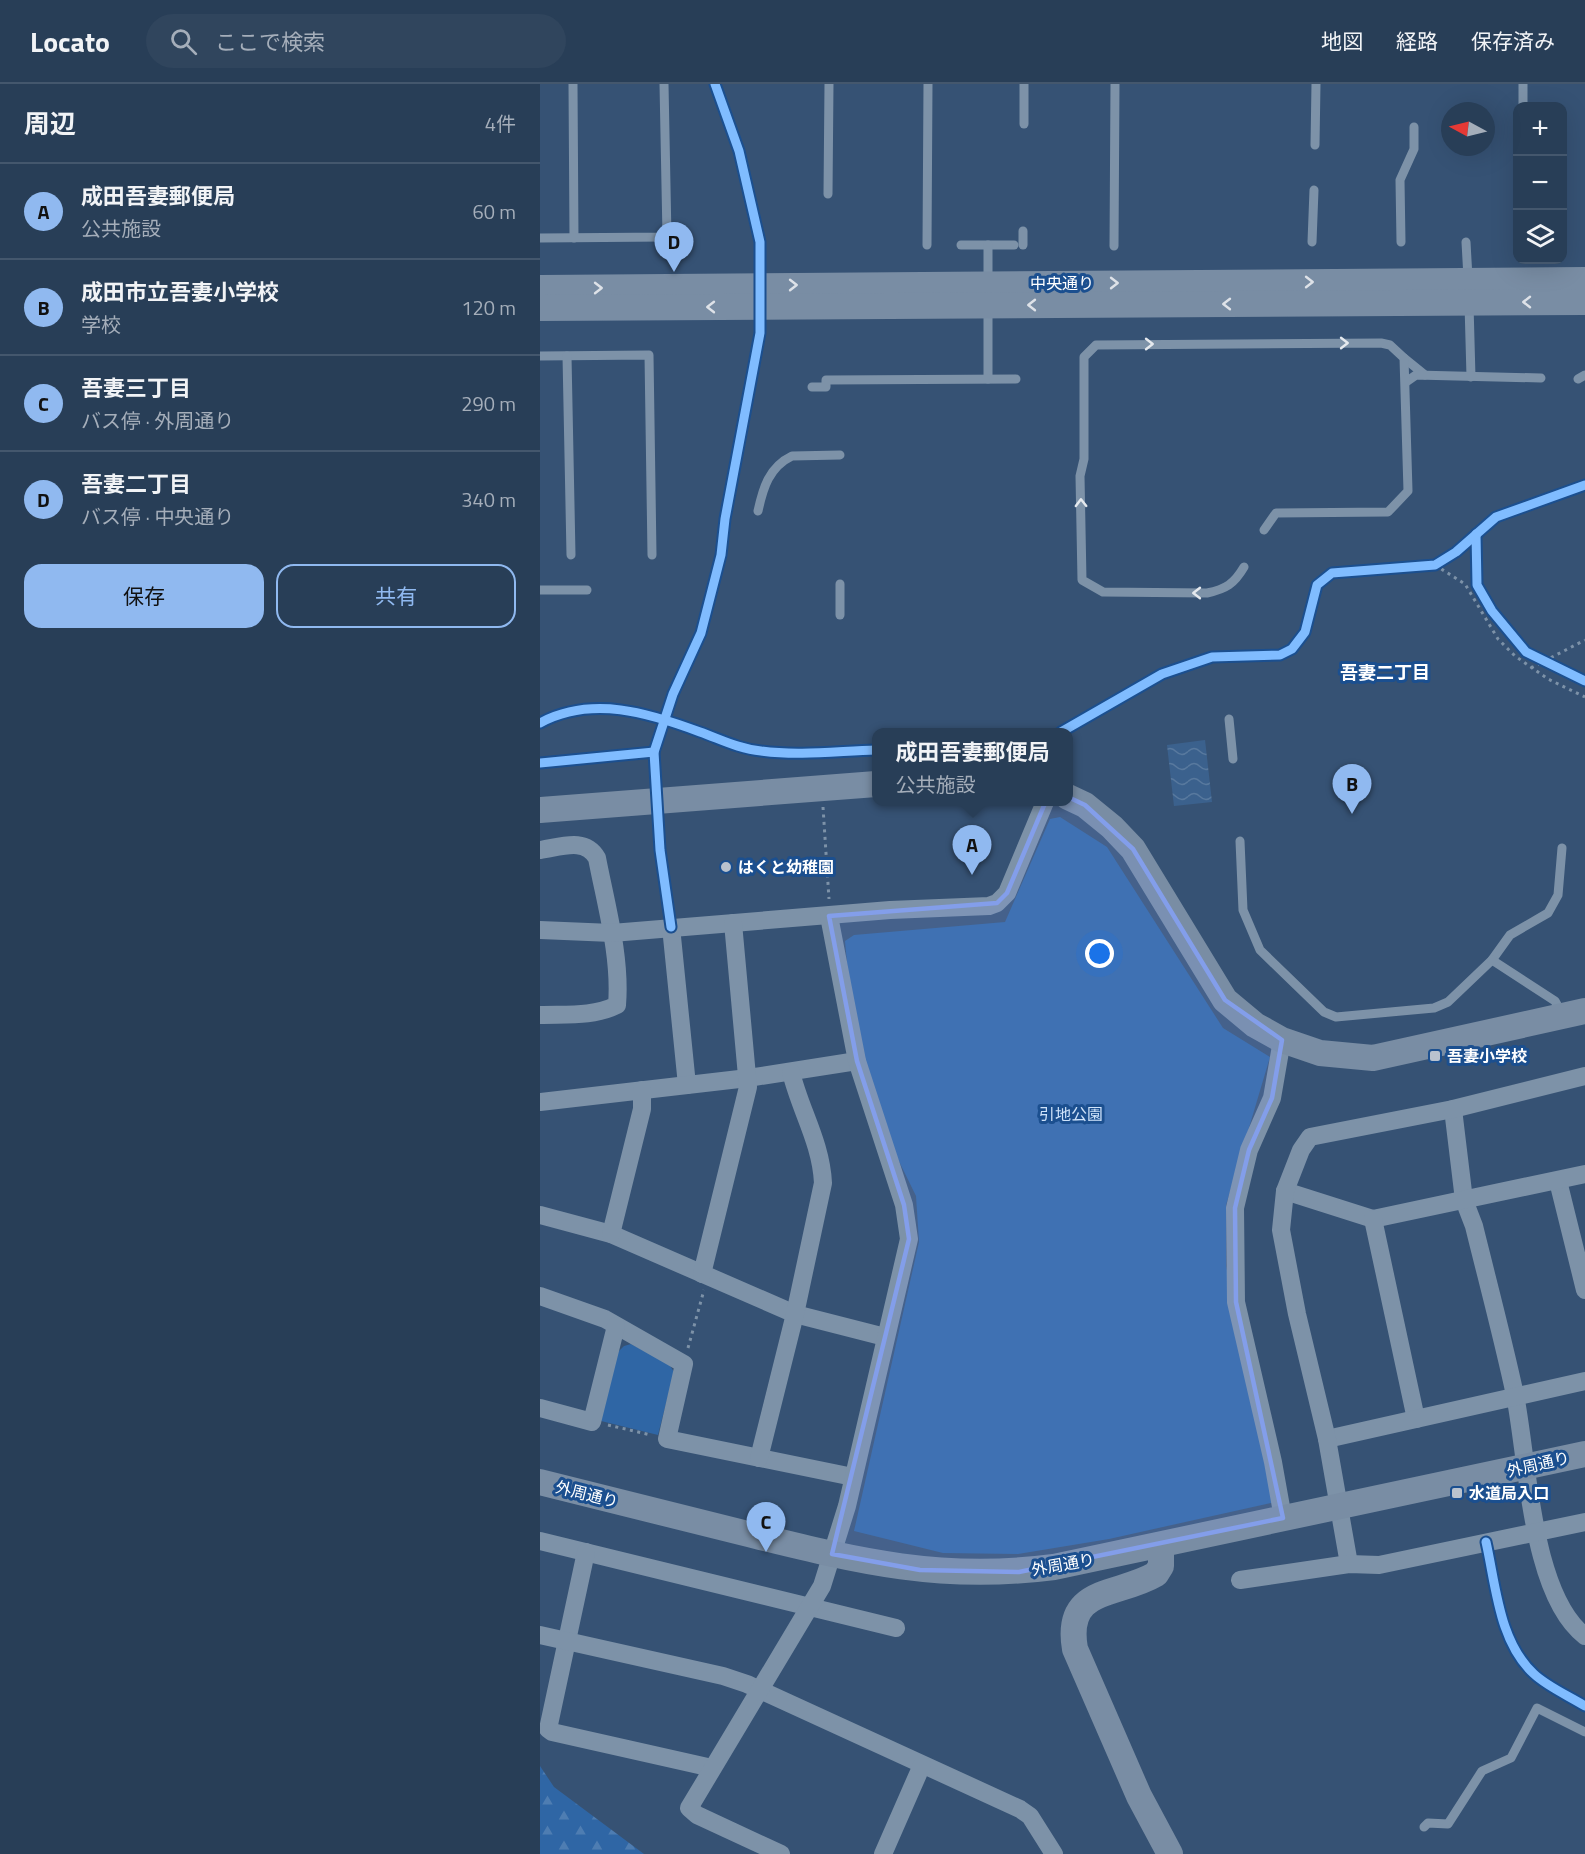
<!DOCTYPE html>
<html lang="ja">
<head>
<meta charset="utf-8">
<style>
  :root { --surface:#283e57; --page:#30455d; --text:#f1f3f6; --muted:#a5aeba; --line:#44576d; --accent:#90b9f0 }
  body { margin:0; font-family:"Titillium Web","Noto Sans JP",sans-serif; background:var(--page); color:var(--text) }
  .controls { position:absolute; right:18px; top:18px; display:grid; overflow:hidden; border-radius:12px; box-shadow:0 6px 24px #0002 }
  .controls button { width:54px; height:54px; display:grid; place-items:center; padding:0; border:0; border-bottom:2px solid var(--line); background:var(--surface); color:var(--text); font:30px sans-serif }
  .compass { position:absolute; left:901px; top:18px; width:54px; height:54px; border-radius:50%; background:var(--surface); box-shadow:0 6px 24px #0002; rotate:277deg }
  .you { position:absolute; left:560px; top:870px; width:21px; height:21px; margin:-15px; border:4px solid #fff; border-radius:50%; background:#1a73e8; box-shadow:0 0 0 9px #1a73e833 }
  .badge { display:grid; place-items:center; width:39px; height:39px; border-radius:50%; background:var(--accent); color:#111; font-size:20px; font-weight:700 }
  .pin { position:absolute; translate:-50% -50px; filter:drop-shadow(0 2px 3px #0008) }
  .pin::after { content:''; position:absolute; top:32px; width:21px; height:18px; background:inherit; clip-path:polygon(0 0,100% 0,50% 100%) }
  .popup { position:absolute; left:332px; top:644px; width:201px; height:78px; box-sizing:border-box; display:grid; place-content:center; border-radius:12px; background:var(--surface); filter:drop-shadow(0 2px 4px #0005); font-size:20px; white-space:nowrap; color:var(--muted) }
  .popup b { font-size:22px; color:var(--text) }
  .popup::after { content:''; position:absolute; left:50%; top:100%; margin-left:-12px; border:12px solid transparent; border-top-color:var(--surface) }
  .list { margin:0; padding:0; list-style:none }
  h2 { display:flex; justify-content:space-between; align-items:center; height:78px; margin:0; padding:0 24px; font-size:26px }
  h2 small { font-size:20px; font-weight:400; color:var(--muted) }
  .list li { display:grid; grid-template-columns:39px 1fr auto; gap:18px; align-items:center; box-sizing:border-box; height:96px; padding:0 24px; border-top:2px solid var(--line) }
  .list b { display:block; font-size:22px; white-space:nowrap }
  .list p { margin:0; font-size:20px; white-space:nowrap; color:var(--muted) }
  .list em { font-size:20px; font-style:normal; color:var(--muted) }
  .actions { display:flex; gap:12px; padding:18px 24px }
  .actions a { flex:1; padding:14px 0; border:2px solid var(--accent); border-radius:18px; text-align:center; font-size:21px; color:var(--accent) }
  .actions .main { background:var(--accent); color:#111 }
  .icon { flex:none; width:33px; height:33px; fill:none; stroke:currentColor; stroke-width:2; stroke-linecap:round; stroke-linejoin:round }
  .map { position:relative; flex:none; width:1045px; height:1770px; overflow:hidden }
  header { display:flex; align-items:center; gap:36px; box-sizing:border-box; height:84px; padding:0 30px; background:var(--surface); border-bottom:2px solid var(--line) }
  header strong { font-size:28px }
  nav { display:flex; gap:33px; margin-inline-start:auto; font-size:21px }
  .search { width:420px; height:54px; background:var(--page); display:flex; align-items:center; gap:15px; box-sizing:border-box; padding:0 21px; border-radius:33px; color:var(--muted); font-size:22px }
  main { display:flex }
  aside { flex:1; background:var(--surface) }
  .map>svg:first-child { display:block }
</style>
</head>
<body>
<header>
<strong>Locato</strong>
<div class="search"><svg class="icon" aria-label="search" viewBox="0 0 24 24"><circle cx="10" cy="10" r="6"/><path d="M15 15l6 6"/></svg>ここで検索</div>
<nav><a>地図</a><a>経路</a><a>保存済み</a></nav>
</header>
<main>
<aside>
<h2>周辺<small>4件</small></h2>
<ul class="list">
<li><span class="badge">A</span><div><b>成田吾妻郵便局</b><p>公共施設</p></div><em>60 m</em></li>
<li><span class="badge">B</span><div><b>成田市立吾妻小学校</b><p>学校</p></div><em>120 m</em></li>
<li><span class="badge">C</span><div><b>吾妻三丁目</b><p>バス停 · 外周通り</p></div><em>290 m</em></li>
<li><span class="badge">D</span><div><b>吾妻二丁目</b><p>バス停 · 中央通り</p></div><em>340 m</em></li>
</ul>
<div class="actions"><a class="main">保存</a><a>共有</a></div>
</aside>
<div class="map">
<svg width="1045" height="1770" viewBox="0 0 1045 1770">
  <defs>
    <pattern id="forest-firs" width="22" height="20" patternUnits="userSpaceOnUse" patternTransform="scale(1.5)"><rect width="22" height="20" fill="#2f66a5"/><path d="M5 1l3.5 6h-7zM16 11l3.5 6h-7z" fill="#4e7db2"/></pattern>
    <pattern id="water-waves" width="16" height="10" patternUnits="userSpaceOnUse" patternTransform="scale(1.5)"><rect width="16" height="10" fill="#3b618d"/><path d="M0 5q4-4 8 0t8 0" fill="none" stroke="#58799e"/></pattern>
  </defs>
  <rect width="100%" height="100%" fill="#365274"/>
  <g fill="#2f66a5">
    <polygon points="520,733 567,763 683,944 730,973 686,1121 686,1182 735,1418 569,1455 478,1470 403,1469 314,1447 379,1158 376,1112 354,1067 313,944 305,857 314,851 465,838 510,735"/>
    <polygon points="91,1260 129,1280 134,1288 118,1351 61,1337 76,1270 84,1262"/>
  </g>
  <polygon fill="url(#forest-firs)" points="0,1682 14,1703 104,1770 0,1770"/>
  <polygon fill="url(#water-waves)" points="665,656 672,718 634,722 627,661"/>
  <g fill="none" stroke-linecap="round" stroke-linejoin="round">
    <g stroke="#7d92a8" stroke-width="3" stroke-dasharray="3 4.5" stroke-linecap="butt">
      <polyline points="895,481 925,500 958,555 975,572 1008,595 1045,613"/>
      <polyline points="991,584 1045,556"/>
      <polyline points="283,723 289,815"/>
      <polyline points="148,1264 164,1206"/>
      <polyline points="68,1341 111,1351"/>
    </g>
    <g stroke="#7d92a8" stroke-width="9">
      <polyline points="33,0 34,154"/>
      <polyline points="983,22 983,0"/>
      <polyline points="484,40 484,0"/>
      <polyline points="775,61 776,0"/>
      <polyline points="288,110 289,0"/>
      <polyline points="483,147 483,161"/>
      <polyline points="0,154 127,153 124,0"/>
      <polyline points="772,158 774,106"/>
      <polyline points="861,158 860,96 874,65 874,43"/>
      <polyline points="926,158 928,194"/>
      <polyline points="387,161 388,0"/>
      <polyline points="421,161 474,161"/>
      <polyline points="448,161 448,200"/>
      <polyline points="574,162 575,0"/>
      <polyline points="929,220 931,293"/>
      <polyline points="448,223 448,295"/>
      <polyline points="0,272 109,271 112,471"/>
      <polyline points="27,272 31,471"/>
      <polyline points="864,274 885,291"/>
      <polyline points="1038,295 1045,291"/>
      <polyline points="866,298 876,291 1001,294"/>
      <polyline points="272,303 286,303 286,296 476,295"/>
      <path d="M218,427C223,404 229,383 252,372L300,371"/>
      <path d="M704,483C694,500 686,505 667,509L563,508L542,496L540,392L544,375V273L556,261L841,259L850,261L864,274L868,407L848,428L736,429L724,446"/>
      <polyline points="300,500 300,531"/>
      <polyline points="0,506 47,506"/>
      <polyline points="689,635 693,675"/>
      <polyline points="700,757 703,826 720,866 784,928 796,933 894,924 908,918 952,876 970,851 1008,829 1018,811 1022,764"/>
      <polyline points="952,876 1015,917 1022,930"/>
      <polyline points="884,1743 888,1739 908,1740 942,1687 971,1674 997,1624 1045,1648"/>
    </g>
    <g stroke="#7d92a8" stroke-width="18">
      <path d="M0,766C21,763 45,753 57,774C66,821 81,873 77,921C53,933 26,930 0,931"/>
      <polyline points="131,843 147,1001"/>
      <polyline points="0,846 72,849 350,826 449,822 457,819 467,809 505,718"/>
      <polyline points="742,956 732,1014 709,1066 695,1124 696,1218 733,1378 743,1434"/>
      <polyline points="0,1018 208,994 317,977"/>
      <path d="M913,1025L924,1116L934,1142C948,1199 963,1255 975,1311C988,1376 991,1511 1045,1552"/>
      <polyline points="1018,1097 1045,1206"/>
      <polyline points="745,1107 833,1135 1045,1090"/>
      <polyline points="0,1131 71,1150 255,1230 345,1253"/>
      <polyline points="833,1135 876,1335"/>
      <polyline points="71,1150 102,1025 102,1006"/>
      <polyline points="162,1190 208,1003 193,839"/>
      <polyline points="0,1212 65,1235 144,1280 127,1355 313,1393"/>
      <polyline points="0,1324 52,1338 76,1242"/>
      <polyline points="787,1355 1045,1297"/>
      <path d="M219,1374L255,1230L283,1099C281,1058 260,1026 251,988"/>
      <polyline points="0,1457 356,1544"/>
      <polyline points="46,1468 8,1645 12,1648 172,1684"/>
      <polyline points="809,1480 787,1355 757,1230 741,1146 745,1107 761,1066 770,1053 913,1025 1045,992"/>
      <polyline points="700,1496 809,1480 839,1481 1045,1438"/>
      <polyline points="0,1551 183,1592 207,1600 480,1725 490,1732 514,1770"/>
      <polyline points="241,1770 157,1731 149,1724 282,1502 307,1422 369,1155 364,1121 317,977 289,832"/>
      <polyline points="343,1770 382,1681"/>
    </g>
    <g stroke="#798da4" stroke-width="26">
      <polyline points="0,204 1045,196"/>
      <polyline points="0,224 1045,218"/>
      <polyline points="528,713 545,721 572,743 593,765 685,916 715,941 742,956 780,969 833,974 1045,927"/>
      <polyline points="0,726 336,700"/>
      <path d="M0,1398C68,1415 136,1432 204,1449C314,1476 398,1498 514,1483L1045,1370"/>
      <path d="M621,1461V1482L616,1490C577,1513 524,1502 535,1565L599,1712L630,1770"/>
    </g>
    <defs>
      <g id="cycleway">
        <polyline points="936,450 937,501 952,527 986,568 1045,597"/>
        <path d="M0,639C52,611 109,629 160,648C180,655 199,665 221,667C259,672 298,667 336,666"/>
        <polyline points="521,648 622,590 672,573 740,571 752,565 765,548 777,501 792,489 895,481 916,468 956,433 1045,401"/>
        <polyline points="0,679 114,668"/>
        <polyline points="131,843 120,766 114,668 133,610 161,549 181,471 185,435 220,249 220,158 199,67 175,0"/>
        <path d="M946,1458C956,1502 959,1558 994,1590C1008,1603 1029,1612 1045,1622"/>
      </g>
    </defs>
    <use href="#cycleway" stroke="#1b4f8f" stroke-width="13"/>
    <use href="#cycleway" stroke="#80bcff" stroke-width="9"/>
  </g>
  <defs><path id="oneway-chevron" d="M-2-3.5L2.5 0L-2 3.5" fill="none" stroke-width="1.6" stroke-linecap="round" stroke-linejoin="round" transform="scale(1.5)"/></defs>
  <g stroke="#dee2e8">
    <use href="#oneway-chevron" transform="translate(769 198)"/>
    <use href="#oneway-chevron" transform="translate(574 199)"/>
    <use href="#oneway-chevron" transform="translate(253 201)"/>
    <use href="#oneway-chevron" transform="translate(58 204)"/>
    <use href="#oneway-chevron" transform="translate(987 218) rotate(180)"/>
    <use href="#oneway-chevron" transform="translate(687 220) rotate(180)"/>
    <use href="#oneway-chevron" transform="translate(492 221) rotate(180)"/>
    <use href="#oneway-chevron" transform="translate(171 223) rotate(180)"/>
  </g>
  <g stroke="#e5e9ee">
    <use href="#oneway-chevron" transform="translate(804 259)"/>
    <use href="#oneway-chevron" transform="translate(609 260)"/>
    <use href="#oneway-chevron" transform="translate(541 419) rotate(-91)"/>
    <use href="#oneway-chevron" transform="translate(657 509) rotate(180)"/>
  </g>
  <path fill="#839eea" fill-opacity="0.2" stroke="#839eea" stroke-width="4.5" stroke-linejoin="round" d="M511,705L545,721L593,765L685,916L742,956L732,1014L709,1066L695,1124L696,1218L743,1434L479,1488L380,1486L292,1470L369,1155L364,1121L317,977L289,832L457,819L467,809Z"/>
  <g fill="#b9c2ce" stroke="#1b4f8f" stroke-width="2">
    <circle cx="186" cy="783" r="6"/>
    <rect x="889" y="966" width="12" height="12" rx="3"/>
    <rect x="911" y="1403" width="12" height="12" rx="3"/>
  </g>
  <g text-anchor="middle" stroke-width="6" stroke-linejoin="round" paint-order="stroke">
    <g font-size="16" fill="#fff" stroke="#1b4f8f">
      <text x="522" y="205">中央通り</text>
      <text transform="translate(998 1380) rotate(-13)" y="6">外周通り</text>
      <text transform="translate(47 1410) rotate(14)" y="6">外周通り</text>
      <text transform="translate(523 1480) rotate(-10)" y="6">外周通り</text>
    </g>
    <g font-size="16" font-weight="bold" fill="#fff" stroke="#1b4f8f" text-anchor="start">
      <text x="198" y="789">はくと幼稚園</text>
      <text x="907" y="978">吾妻小学校</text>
      <text x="929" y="1415">水道局入口</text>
    </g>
    <g font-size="16" fill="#cfe3fa" stroke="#1b4f8f">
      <text x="531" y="1036">引地公園</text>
    </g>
    <g font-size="18" font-weight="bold" fill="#fff" stroke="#1b4f8f">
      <text x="845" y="595">吾妻二丁目</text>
    </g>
  </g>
</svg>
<div class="controls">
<button>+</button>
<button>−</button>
<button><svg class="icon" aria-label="layers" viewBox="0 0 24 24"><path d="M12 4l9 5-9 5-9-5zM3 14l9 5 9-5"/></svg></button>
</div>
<svg class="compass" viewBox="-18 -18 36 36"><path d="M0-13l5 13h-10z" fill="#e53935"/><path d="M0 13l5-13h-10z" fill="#a5aeba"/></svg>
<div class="you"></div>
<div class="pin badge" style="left:432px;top:791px">A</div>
<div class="popup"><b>成田吾妻郵便局</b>公共施設</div>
<div class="pin badge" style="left:812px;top:730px">B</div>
<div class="pin badge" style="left:226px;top:1468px">C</div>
<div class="pin badge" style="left:134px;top:188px">D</div>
</div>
</main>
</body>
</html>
